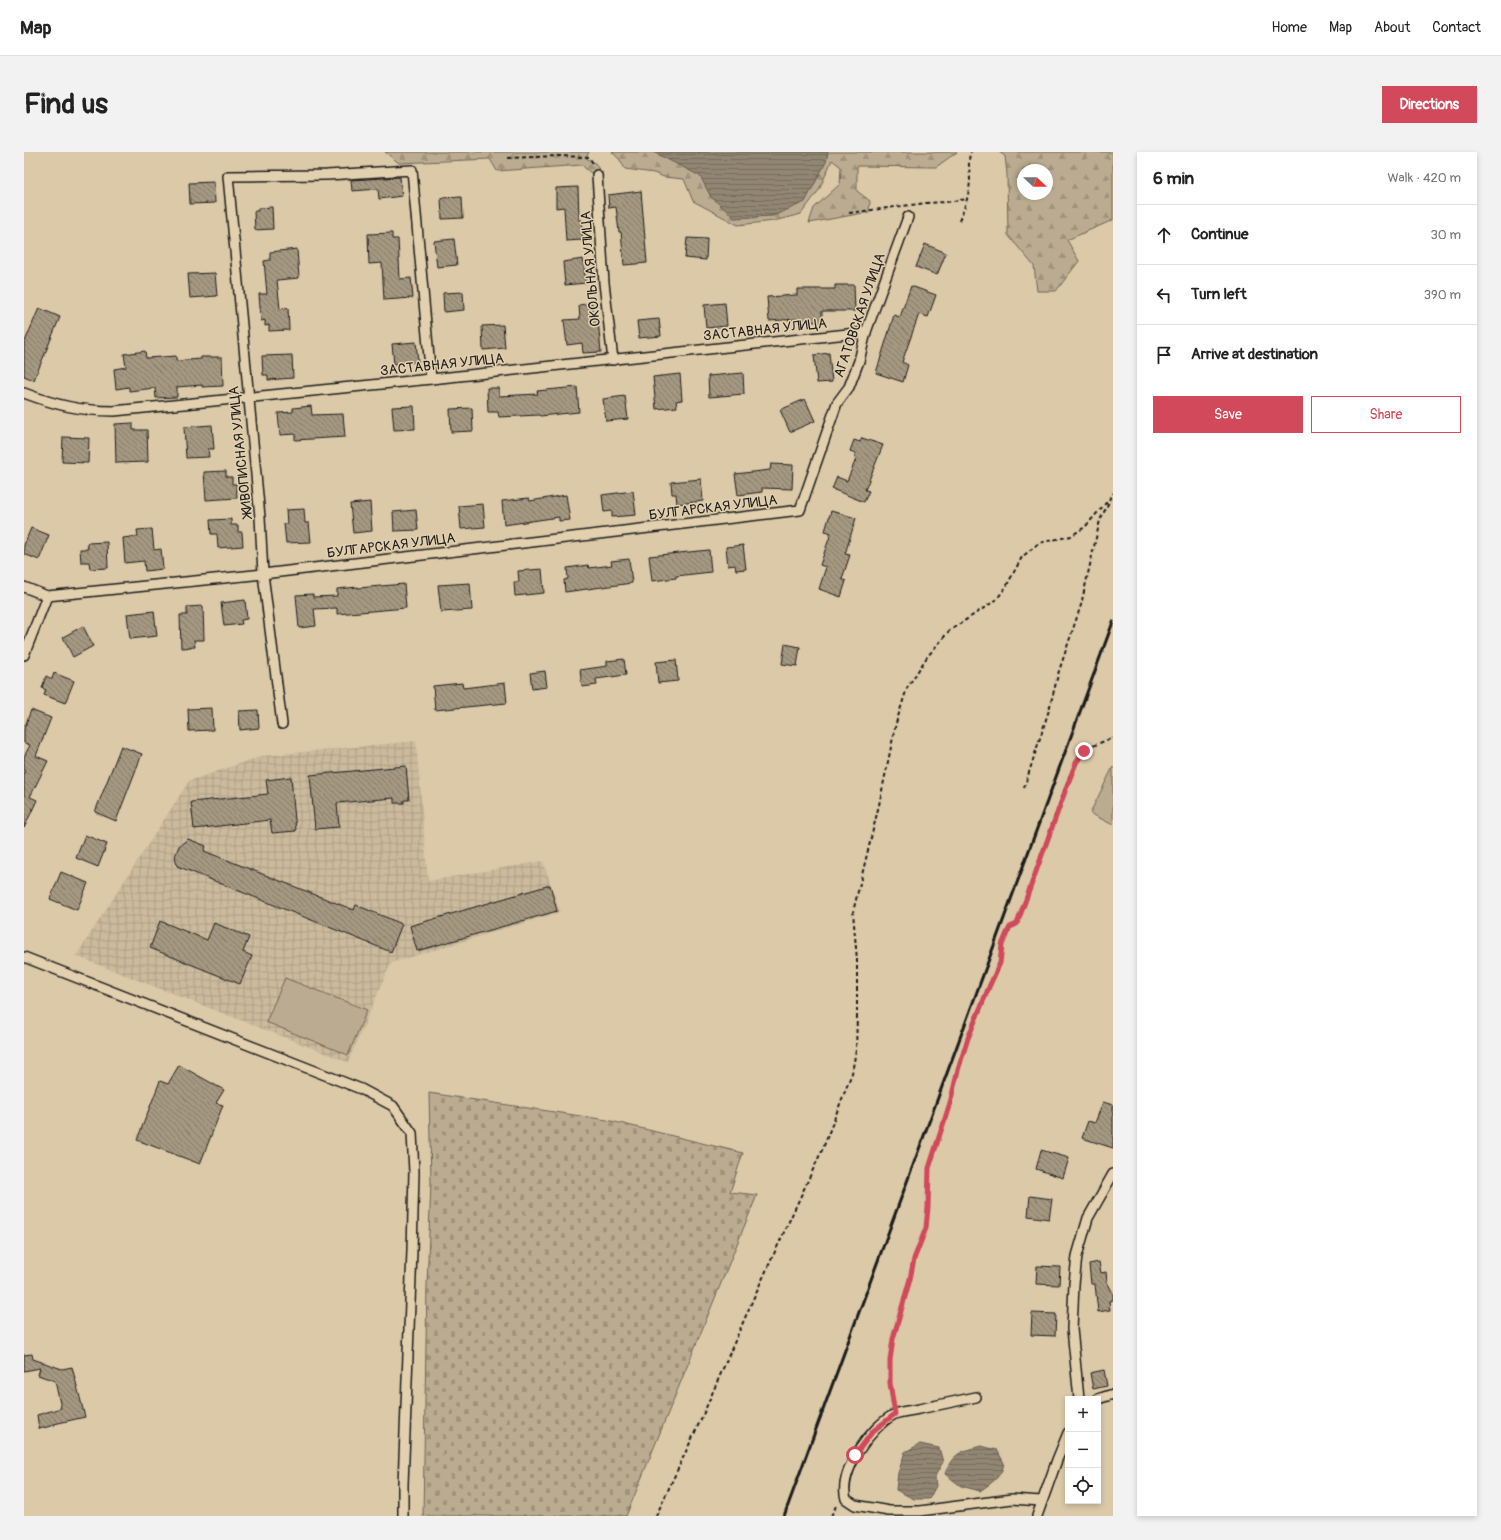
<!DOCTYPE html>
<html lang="en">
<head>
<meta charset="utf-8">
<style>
  :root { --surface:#fff; --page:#f2f2f2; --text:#222; --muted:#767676; --line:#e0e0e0; --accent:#d1495b }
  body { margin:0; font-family:Pangolin,sans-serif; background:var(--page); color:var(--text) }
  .controls { position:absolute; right:12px; bottom:12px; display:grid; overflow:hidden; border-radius:0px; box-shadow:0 2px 6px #0003 }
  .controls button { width:36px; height:36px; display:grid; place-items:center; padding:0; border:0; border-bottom:1px solid var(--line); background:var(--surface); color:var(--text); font:20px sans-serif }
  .compass { position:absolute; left:993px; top:12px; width:36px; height:36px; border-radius:50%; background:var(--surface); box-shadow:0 2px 6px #0003; rotate:112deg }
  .stop { position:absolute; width:12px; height:12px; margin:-9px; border:3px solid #d1495b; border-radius:50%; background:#fff }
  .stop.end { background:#d1495b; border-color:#fff; box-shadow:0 1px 4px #0008 }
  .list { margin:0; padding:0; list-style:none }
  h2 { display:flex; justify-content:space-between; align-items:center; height:52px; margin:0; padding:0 16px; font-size:17px }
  h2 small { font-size:13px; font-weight:400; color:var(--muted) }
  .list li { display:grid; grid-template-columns:26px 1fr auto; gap:12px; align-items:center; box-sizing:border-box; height:60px; padding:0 16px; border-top:1px solid var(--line) }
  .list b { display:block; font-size:15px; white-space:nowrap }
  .list em { font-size:13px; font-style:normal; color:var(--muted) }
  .actions { display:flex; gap:8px; padding:12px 16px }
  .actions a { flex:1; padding:9px 0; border:1px solid var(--accent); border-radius:0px; text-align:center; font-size:14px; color:var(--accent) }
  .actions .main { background:var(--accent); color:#fff }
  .icon { flex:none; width:22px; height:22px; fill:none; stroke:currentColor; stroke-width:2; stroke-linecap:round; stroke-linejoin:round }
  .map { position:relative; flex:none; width:1089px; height:1364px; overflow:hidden; border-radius:0px }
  header { display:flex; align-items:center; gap:24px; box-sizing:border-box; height:56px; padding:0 20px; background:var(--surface); border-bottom:1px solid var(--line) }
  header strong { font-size:19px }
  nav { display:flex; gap:22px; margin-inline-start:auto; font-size:14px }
  .intro { display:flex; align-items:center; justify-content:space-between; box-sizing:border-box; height:96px; padding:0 24px }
  h1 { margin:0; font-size:28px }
  .button { padding:10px 18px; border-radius:0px; background:var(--accent); color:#fff; font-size:14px; font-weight:700 }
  main { display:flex; gap:24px; padding:0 24px }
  aside { flex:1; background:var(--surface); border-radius:0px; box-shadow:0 2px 6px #0003 }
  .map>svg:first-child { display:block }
</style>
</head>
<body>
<header>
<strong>Map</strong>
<nav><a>Home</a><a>Map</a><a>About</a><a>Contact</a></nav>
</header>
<div class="intro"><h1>Find us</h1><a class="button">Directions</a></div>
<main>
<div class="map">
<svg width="1089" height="1364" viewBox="0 0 1089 1364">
  <defs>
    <pattern id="industrial-grid" width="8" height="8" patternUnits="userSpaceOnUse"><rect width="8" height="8" fill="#cbba9c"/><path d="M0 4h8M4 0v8" fill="none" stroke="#ae9f86"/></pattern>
    <pattern id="forest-firs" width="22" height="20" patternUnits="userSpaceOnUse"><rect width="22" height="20" fill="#bbac91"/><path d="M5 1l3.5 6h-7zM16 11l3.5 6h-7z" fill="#a0937c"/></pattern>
    <pattern id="cemetery-stones" width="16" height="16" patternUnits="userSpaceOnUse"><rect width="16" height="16" fill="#bbac91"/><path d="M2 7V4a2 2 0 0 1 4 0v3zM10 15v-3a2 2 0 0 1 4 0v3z" fill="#a0937c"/></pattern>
    <pattern id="water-rules" width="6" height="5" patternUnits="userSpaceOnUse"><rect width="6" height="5" fill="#928672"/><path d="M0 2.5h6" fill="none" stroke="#766d5d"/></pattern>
    <pattern id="building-back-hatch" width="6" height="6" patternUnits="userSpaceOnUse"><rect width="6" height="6" fill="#a59881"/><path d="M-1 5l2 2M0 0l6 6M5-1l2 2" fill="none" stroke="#867b69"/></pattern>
  </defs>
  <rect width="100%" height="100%" fill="#dbc9a8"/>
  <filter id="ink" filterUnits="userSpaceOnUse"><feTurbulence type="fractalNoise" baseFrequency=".025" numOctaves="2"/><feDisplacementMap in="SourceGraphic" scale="8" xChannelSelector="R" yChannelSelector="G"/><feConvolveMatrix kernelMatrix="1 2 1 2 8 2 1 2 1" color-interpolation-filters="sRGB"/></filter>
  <g filter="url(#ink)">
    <polygon fill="url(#industrial-grid)" points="392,589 404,729 519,709 536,760 367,811 324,910 52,804 165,629 238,604"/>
    <g fill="#bbac91" stroke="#6c6456">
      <polygon points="1089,615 1089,673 1066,661"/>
      <polygon points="261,826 343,858 324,903 242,870"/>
    </g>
    <g fill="url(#forest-firs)" stroke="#6c6456" fill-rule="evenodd">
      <polygon points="361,0 565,0 562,6 571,11 579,24 575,27 562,17 558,13 473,19 466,7 375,11"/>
      <polygon points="588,0 933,0 912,15 833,14 833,39 846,49 845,60 785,71 790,56 816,32 817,15 808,8 795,38 777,62 750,69 714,73 669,49 660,27 640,25 630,21 601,17 596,8"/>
      <path d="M975,0H1089V68L1043,88L1055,109L1032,139H1013L1010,114L984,83L983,22L981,4ZM999,18H1023V42H999Z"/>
    </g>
    <polygon fill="url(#cemetery-stones)" stroke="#6c6456" points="405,941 583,968 719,1001 706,1040 733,1043 602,1364 399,1364 403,1134 407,1031"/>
    <g fill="url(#water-rules)" stroke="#635c50">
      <polygon points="629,0 804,0 802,10 781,50 749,64 711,66 687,45 676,24"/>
      <polygon points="896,1292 915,1296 919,1310 911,1324 912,1334 905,1347 890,1347 872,1338 874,1321 881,1300"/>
      <path d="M957,1294L973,1298L980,1311C978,1325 967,1331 956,1339L937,1334L921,1322C928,1301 938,1299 957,1294Z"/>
    </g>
    <g fill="url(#building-back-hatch)" stroke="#1c1c1c">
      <polygon points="376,25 378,44 355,47 354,37 328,39 327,28"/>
      <polygon points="190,30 191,51 166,52 165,31"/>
      <polygon points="554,35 555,68 558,68 559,88 542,89 540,55 532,56 532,36"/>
      <polygon points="617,39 623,111 600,113 597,80 595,80 592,55 585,56 584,43"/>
      <polygon points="438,45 439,66 418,67 417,46"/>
      <polygon points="248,55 249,77 231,78 230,59 234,59 234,56"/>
      <polygon points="368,81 368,87 374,87 376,127 387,126 389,146 360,148 358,111 345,112 344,82"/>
      <polygon points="663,86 683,87 682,108 661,106"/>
      <polygon points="430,87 433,113 413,115 410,89"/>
      <polygon points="901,92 922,101 913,123 892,115"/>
      <polygon points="273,97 275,126 253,128 256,157 264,156 265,178 245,179 245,173 241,174 241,168 237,169 235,142 243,142 240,109 246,108 246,100"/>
      <polygon points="559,107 562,131 541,133 539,110"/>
      <polygon points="191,121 193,144 166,146 164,122"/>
      <polygon points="811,133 830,133 831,159 798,159 798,170 772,169 773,167 745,169 743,145 773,143 773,137 811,137"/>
      <polygon points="887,134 912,143 904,165 895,162 878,210 884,213 879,230 852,221 870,163 876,165"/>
      <polygon points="439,140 440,158 420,160 419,141"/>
      <polygon points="568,151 570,167 574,167 577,200 559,201 558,191 543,193 540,168 556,167 555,153"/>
      <polygon points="701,151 703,174 682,176 680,153"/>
      <polygon points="15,156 36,165 10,228 0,224 0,192"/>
      <polygon points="635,167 637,184 615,186 613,169"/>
      <polygon points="479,173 481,196 459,198 458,174"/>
      <polygon points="392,190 394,210 370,212 368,192"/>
      <polygon points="121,199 122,206 152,204 152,209 177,207 177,205 198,205 199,234 178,235 178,233 153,235 153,245 132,246 131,236 105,239 105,235 92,237 90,217 102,215 100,202"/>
      <polygon points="805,201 808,230 793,231 790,203"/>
      <polygon points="268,203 269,226 244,228 244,223 239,223 238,204"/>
      <polygon points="719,221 720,242 685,245 684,224"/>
      <polygon points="656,222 658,248 652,249 653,255 632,257 629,225"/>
      <polygon points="553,235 555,260 516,264 515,263 475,265 474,260 464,260 463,236 475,236 475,244 514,242 513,239"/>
      <polygon points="601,244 604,267 582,269 579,247"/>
      <polygon points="781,247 791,269 766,280 756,258"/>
      <polygon points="287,254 288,263 319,262 321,285 271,288 271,282 256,283 254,261 269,260 269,256"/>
      <polygon points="390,254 391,277 370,278 368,255"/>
      <polygon points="448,256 449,279 427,280 426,257"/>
      <polygon points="109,271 109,278 123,278 124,310 92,311 91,272"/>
      <polygon points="188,273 190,297 184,297 185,305 162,306 160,275"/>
      <polygon points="39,285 65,286 64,311 38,310"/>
      <polygon points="838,286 859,293 841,338 845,339 840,350 808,337 813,325 823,329 832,307 831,306 832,301 826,299 830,288 836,290"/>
      <polygon points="747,312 769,313 768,337 738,336 738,340 714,343 711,322 746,318"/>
      <polygon points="202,319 202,325 208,325 208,332 212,332 213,346 182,348 180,320"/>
      <polygon points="677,327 679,349 653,352 652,342 648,342 647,330"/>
      <polygon points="609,339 612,363 588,365 588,359 580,360 578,343"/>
      <polygon points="542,343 546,368 535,369 535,365 480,373 478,349 505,346 506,349"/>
      <polygon points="346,350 348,379 329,381 326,352"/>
      <polygon points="459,352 461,375 437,377 435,354"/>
      <polygon points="280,357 281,371 285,371 287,390 262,391 260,372 263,372 262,358"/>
      <polygon points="392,358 394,378 370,379 369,360"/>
      <polygon points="807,359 832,366 821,402 826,403 818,427 822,429 817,445 795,437 802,415 796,413 807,381 801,379"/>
      <polygon points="207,367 207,373 214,373 214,380 218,380 219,394 194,396 193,382 187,382 186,368"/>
      <polygon points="7,376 25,383 15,408 0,402 0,393"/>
      <polygon points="128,377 130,398 137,397 139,417 121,419 120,409 101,411 99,386 114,384 113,378"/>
      <polygon points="83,390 84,416 66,417 65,410 57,410 56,397 64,397 63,391"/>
      <polygon points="719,393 722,417 712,418 711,413 704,414 702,395"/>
      <polygon points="685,398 687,420 652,424 652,426 628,429 625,404"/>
      <polygon points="605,407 608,431 541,440 540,428 544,427 543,416 564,413 565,416 588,413 587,409"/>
      <polygon points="518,417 520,441 491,444 490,430 495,430 494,419"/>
      <polygon points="446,431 448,458 417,460 414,433"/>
      <polygon points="380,432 382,456 313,462 313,456 290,457 292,474 275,476 272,443 289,442 289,445 313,444 313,437 334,435 334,436"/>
      <polygon points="221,448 223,467 217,468 218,472 200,474 197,451"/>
      <polygon points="179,454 180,488 170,488 171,495 157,496 156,463 163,463 163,455"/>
      <polygon points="130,459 133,484 106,487 103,462"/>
      <polygon points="59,474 69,494 49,505 39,485"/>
      <polygon points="761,492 776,495 773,514 758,512"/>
      <polygon points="600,507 602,523 572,527 573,533 558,535 556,518 583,514 583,509"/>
      <polygon points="652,508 654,529 634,531 632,510"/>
      <polygon points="521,519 523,535 508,537 506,521"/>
      <polygon points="30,521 50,529 41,551 20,543 22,538 18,536 22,524 28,527"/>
      <polygon points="438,531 439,536 481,531 483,551 411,558 409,534"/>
      <polygon points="188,556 189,578 165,579 164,557"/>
      <polygon points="7,558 27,566 12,604 24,609 6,645 13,648 0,676 0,605 6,593 0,591 0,577"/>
      <polygon points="234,558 235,576 216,578 215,559"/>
      <polygon points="97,594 118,602 92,669 71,660"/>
      <polygon points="382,614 385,648 380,648 380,651 370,651 370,646 313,651 315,675 291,677 286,623"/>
      <polygon points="267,625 272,679 248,681 246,668 170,677 167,650 244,642 242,628"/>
      <polygon points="61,683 83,692 74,715 52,706"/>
      <polygon points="164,687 182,694 180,699 330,758 332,753 378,772 367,800 153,714 151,704 155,694"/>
      <polygon points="37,720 64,731 53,758 26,747"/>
      <polygon points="526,733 533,759 393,799 386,774"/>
      <polygon points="136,769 183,788 190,771 225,785 219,800 228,804 216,832 126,796"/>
      <polygon points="155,913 200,938 192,951 199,953 176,1012 113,988 136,929 144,932"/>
      <polygon points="1079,950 1089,953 1089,996 1058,986 1064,969 1071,971"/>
      <polygon points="1017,998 1045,1006 1039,1026 1012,1017"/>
      <polygon points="1006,1044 1028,1047 1025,1067 1004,1064"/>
      <polygon points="1075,1110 1077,1121 1082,1120 1083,1130 1089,1141 1089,1148 1085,1149 1086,1158 1074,1160 1071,1132 1067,1132 1065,1112"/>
      <polygon points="1013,1114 1036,1115 1035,1133 1012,1132"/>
      <polygon points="1008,1161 1032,1162 1031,1184 1007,1183"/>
      <polygon points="8,1202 9,1207 38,1217 48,1215 61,1265 30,1272 31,1273 15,1277 13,1263 37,1256 31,1229 14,1223 16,1216 0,1219 0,1203"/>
      <polygon points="1080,1218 1083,1234 1069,1237 1066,1221"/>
    </g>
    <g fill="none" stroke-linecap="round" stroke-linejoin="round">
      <defs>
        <g id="minor">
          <polyline points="573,23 580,131 589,208"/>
          <path d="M0,241C32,253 56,259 90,259L407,227L842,180"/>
          <polyline points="0,435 23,444 239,422 776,358 813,251 825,235 835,209 842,180 884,65"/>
          <polyline points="0,503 23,444"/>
          <polyline points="258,572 239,422 236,365 204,24 303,23 388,18 407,227"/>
          <polyline points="0,805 337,937 369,954 388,981 390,1020 388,1099 379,1332 379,1364"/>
          <path d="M952,1245C933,1249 914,1253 895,1257C887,1259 878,1259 871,1262C847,1274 814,1320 822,1347L831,1353L865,1359H896L988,1347L1017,1349"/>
          <polyline points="1055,1247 1048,1177 1050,1132 1053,1104 1064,1066 1089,1022"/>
          <polyline points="1074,1247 1089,1242"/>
          <polyline points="1013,1364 1033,1308 1044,1281"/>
        </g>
      </defs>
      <use href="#minor" stroke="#1c1c1c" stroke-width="12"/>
      <g stroke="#1c1c1c" stroke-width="2" stroke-dasharray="4 3" stroke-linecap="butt">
        <polyline points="484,6 534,4 565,5 570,13"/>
        <polyline points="825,61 902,51 923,50 944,47"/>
        <path d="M935,69C941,55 945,43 946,29C946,19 943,9 947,0"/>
        <polyline points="1000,636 1025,558 1035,519 1057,453 1076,368 1086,348"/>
        <path d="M869,1252L866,1231V1208L869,1187L886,1127L890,1107L902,1076L904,1055L905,1016L926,951L934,918L944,886L965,835L976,811L978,793L983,781L987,775L993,772L1045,626C1058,598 1061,596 1089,586"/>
        <polyline points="632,1364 678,1265 730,1145 799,996 828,921 832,898 833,864 833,808 829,760 855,653 872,571 883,536 903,505 925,479 972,448 982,435 998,405 1015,391 1047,384 1061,375 1087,345 1089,341"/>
        <polyline points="807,1364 813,1352"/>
      </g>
      <use href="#minor" stroke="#e3d0ae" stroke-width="9"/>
      <polyline stroke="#1c1c1c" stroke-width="3" points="760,1364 1089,470"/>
    </g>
  </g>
  <g fill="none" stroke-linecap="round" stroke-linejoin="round" filter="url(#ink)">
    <polyline stroke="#d1495b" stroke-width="5" points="831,1303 849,1279 871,1262 866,1231 866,1208 869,1187 886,1127 890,1107 902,1076 904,1055 905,1016 926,951 934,918 944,886 965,835 976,811 978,793 983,781 986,775 993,772 1046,626 1052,611 1060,599"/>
  </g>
  <g text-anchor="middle" stroke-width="3" stroke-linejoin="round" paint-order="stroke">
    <g font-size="14" fill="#1c1c1c" stroke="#e3d0ae">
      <text transform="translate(566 117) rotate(-95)" y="5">ОКОЛЬНАЯ УЛИЦА</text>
      <text transform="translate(835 163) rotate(-71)" y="5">АГАТОВСКАЯ УЛИЦА</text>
      <text transform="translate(741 177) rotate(-6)" y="5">ЗАСТАВНАЯ УЛИЦА</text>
      <text transform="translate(418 212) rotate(-6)" y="5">ЗАСТАВНАЯ УЛИЦА</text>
      <text transform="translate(216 300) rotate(-96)" y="5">ЖИВОПИСНАЯ УЛИЦА</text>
      <text transform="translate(689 355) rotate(-7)" y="5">БУЛГАРСКАЯ УЛИЦА</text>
      <text transform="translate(367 393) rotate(-7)" y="5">БУЛГАРСКАЯ УЛИЦА</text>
    </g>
  </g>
</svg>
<div class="controls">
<button>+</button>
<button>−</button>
<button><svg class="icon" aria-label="locate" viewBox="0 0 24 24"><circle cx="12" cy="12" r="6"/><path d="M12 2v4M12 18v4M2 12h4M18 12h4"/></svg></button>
</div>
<svg class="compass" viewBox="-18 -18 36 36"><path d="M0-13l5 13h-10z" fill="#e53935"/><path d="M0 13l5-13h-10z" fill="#767676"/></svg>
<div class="stop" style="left:831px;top:1303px"></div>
<div class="stop end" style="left:1060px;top:599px"></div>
</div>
<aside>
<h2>6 min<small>Walk · 420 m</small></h2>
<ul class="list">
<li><svg class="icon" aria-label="ahead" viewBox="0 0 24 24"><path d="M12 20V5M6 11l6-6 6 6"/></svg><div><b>Continue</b></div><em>30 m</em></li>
<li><svg class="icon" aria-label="left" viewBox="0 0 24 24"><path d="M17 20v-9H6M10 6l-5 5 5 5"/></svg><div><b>Turn left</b></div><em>390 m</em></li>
<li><svg class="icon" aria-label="arrive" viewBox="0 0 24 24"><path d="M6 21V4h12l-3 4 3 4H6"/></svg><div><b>Arrive at destination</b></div></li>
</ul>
<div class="actions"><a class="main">Save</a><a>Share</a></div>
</aside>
</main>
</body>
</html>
